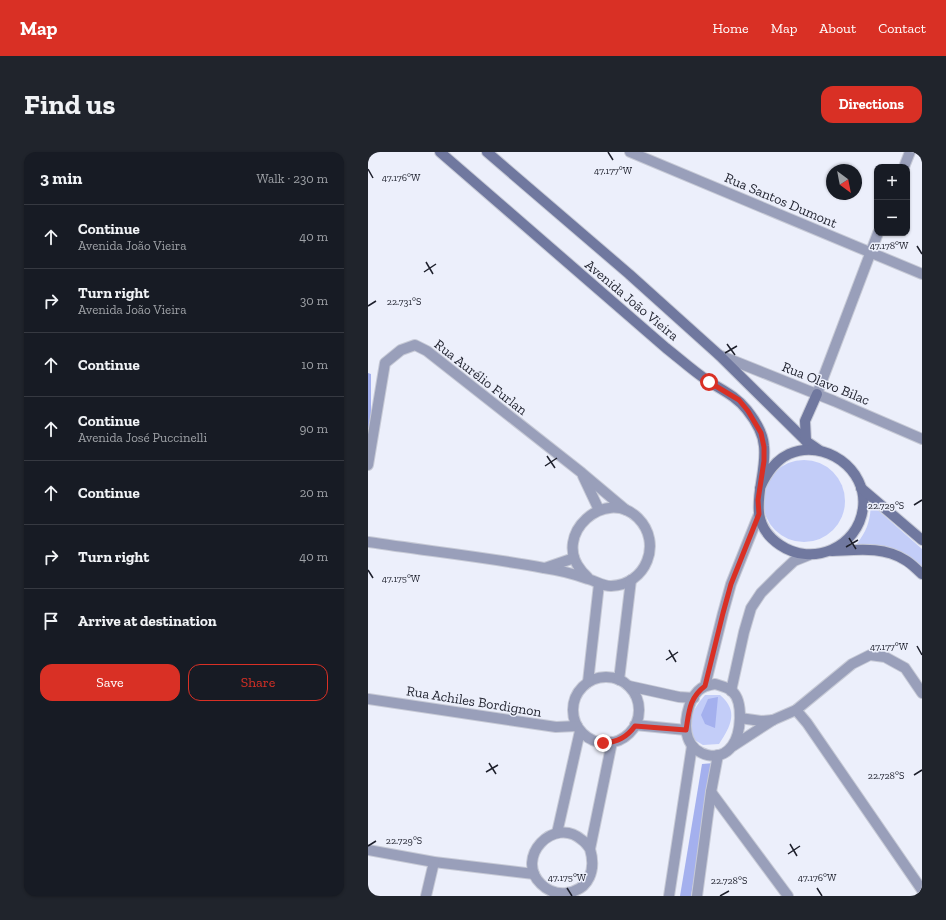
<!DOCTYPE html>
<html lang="en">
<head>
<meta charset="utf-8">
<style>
  :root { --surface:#171b24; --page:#20242c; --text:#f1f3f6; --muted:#9ea1a6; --line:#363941; --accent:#d93025 }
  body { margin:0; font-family:"Zilla Slab",serif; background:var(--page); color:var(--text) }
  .controls { position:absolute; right:12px; top:12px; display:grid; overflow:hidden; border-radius:8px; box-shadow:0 1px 3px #0004 }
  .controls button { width:36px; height:36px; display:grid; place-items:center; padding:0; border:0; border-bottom:1px solid var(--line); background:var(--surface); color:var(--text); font:20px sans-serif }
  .compass { position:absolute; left:458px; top:12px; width:36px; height:36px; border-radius:50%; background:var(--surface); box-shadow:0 1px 3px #0004; rotate:148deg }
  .stop { position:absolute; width:12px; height:12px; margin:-9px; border:3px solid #d93025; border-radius:50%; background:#fff }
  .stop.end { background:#d93025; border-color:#fff; box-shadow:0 1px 4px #0008 }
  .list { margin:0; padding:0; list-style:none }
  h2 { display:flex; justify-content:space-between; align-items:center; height:52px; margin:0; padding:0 16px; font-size:17px }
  h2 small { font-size:13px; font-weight:400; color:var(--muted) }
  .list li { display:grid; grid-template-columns:26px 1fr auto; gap:12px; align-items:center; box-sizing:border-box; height:64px; padding:0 16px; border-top:1px solid var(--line) }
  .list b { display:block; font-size:15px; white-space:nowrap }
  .list p { margin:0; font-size:13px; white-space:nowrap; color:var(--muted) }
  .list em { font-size:13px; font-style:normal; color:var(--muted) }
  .actions { display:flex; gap:8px; padding:12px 16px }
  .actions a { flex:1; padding:9px 0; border:1px solid var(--accent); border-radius:12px; text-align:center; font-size:14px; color:var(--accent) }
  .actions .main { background:var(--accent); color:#fff }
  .icon { flex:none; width:22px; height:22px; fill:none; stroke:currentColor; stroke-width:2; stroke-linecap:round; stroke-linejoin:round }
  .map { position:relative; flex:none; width:554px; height:744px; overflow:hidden; border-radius:12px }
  header { display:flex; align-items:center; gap:24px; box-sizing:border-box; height:56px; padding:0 20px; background:var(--accent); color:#fff }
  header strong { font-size:19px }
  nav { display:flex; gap:22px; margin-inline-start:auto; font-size:14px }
  .intro { display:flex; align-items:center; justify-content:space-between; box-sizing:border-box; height:96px; padding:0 24px }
  h1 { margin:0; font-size:28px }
  .button { padding:10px 18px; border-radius:12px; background:var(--accent); color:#fff; font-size:14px; font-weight:700 }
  main { display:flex; gap:24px; padding:0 24px }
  aside { flex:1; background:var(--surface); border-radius:12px; box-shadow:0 1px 3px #0004 }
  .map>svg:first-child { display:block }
</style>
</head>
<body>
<header>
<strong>Map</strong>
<nav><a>Home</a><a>Map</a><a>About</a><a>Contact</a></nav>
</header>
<div class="intro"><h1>Find us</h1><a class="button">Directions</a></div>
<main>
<aside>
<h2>3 min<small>Walk · 230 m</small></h2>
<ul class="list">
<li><svg class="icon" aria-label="ahead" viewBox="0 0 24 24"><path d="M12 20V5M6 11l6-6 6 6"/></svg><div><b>Continue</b><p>Avenida João Vieira</p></div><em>40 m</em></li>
<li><svg class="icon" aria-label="right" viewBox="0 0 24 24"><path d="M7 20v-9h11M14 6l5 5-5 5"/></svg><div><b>Turn right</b><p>Avenida João Vieira</p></div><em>30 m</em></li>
<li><svg class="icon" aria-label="ahead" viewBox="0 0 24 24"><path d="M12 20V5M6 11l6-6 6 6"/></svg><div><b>Continue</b></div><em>10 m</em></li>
<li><svg class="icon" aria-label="ahead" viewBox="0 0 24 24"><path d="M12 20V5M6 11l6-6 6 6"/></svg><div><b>Continue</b><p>Avenida José Puccinelli</p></div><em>90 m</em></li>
<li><svg class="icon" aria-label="ahead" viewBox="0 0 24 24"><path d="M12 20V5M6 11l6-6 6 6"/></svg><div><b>Continue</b></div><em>20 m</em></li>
<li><svg class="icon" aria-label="right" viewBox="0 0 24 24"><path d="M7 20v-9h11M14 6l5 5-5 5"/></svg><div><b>Turn right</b></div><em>40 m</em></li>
<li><svg class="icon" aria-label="arrive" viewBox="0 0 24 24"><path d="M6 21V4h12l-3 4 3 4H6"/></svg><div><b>Arrive at destination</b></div></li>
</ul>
<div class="actions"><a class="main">Save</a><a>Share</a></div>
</aside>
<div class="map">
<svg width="554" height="744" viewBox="0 0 554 744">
  <rect width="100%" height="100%" fill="#eceffb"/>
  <g fill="#c3cdf8">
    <circle cx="436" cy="349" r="41"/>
    <path d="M503,352L554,397V416L501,394L489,392C499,378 502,370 503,352Z"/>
    <path d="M337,543H352C371,559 363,574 351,592L335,593L325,587C324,583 322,578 322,574C322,562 330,551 337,543Z"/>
  </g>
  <g fill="#a4b0ee">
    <polygon points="0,221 3,222 3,293 0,306"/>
    <polygon points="350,545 347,576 337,572 333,563 340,547"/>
    <polygon points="346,611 323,744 312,744 334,612"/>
  </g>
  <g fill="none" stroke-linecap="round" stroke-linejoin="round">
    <defs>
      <g id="minor">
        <polyline points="262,0 554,122"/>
        <polyline points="536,15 542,0"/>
        <polyline points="351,203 466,249 554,287"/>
        <polyline points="449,242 510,81"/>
        <polyline points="0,313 17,211 33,198 47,193 59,199 214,321 258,358"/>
        <polyline points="215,324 231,358"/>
        <path d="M0,390C59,399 118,405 176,416C191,418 206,422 220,427C228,429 234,434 243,434C278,433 295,391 270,366C237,334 184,383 213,418C215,421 219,424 221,427"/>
        <polyline points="177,416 206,406"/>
        <circle cx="238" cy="558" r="33"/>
        <polyline points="251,528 263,428"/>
        <polyline points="220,530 231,432"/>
        <polyline points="261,534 311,545 326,546"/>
        <polyline points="0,547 188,575 209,574"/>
        <polyline points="428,558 439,571 554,738"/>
        <polyline points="372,566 393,569 405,568"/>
        <polyline points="267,573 318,578"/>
        <polyline points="365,594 405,568 428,558 484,512 502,503 517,505 537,516 554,541"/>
        <polyline points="343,640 420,744"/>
        <polyline points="189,681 212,579"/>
        <path d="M222,697C220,694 217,690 214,688C186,663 146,706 173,732C180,739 188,742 198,741C222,738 228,717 222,697L244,590"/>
        <polyline points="0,698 66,710 166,722"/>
        <polyline points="58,744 66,710"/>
      </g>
      <g id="tertiary">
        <path d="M347,532C353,534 359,535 364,539C376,550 373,582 364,594C352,611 326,604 320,586C315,572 320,549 330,539C335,534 340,533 347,532Z"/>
        <polyline points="337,534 355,461 363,432 391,362"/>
        <polyline points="363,539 376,480 383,456 393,441 411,423 426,409 441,403"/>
        <polyline points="301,744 324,594"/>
        <polyline points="329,744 343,640 350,603"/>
      </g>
      <g id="secondary">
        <path d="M72,0C147,65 222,131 298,196C312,207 325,219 340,229C354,238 368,244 379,258C387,268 395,281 396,294C400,329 373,367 412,393C444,415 490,396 495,356C500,317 456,286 421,302C406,309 398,322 392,336"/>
        <polyline points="119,0 261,122 351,203 438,289 451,298"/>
        <polyline points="438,289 437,269 449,242"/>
        <polyline points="493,336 554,388"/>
        <path d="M464,399C489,398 515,394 537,408C543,411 549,418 554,422"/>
      </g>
    </defs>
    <use href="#minor" stroke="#c7cad6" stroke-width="12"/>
    <use href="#tertiary" stroke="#c7cad6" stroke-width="12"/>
    <use href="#secondary" stroke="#c7cad6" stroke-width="12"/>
    <use href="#minor" stroke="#999fba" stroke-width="10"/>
    <use href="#tertiary" stroke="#999fba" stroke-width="10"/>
    <use href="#secondary" stroke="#70789f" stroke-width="10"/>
  </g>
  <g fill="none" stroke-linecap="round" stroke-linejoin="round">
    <path stroke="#d93025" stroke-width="5" d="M235,591C250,590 259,585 267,574L318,578C321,560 321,546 337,534L355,461L363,432L391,362L390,348L396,309V295L393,281L380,259L371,248L341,230"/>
  </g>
  <path fill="none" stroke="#1e202c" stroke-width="1.5" d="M240,0L245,8M0,17L5,26M549,94L554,102M58,110L65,122M56,120L68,112M0,154L8,149M359,192L367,203M357,201L369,194M179,304L187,316M177,314L189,306M546,353L554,348M481,386L488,397M478,395L490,388M0,418L5,426M549,494L554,503M301,498L308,510M298,508L310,500M121,611L128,622M118,620L130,613M546,623L554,618M422,692L429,704M0,694L8,689M420,702L432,694M199,736L204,744M449,736L454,744M352,744L361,739"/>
  <g text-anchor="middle" stroke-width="3" stroke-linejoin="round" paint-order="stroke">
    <g font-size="14" fill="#1e202c" stroke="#eceffb">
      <text transform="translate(413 48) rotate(23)" y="5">Rua Santos Dumont</text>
      <text transform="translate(264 148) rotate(40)" y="5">Avenida João Vieira</text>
      <text transform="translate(113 225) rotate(38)" y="5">Rua Aurélio Furlan</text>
      <text transform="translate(458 231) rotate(22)" y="5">Rua Olavo Bilac</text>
      <text transform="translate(106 549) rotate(9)" y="5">Rua Achiles Bordignon</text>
    </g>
  </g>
  <g font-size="10" text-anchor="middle" fill="#1e202c" stroke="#eceffb" stroke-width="3" stroke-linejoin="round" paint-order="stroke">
    <text x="245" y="22">47.177°W</text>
    <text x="33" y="29">47.176°W</text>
    <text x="521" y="97">47.178°W</text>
    <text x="36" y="153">22.731°S</text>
    <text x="518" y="357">22.729°S</text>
    <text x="33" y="430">47.175°W</text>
    <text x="521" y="498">47.177°W</text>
    <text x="518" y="627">22.728°S</text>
    <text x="36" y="692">22.729°S</text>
    <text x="199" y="729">47.175°W</text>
    <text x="449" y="729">47.176°W</text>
    <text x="361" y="732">22.728°S</text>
  </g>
</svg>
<div class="controls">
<button>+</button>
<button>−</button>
</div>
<svg class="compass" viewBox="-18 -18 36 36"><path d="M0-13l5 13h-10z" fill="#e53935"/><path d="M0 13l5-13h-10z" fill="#9ea1a6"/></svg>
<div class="stop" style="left:341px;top:230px"></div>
<div class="stop end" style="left:235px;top:591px"></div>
</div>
</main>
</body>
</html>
